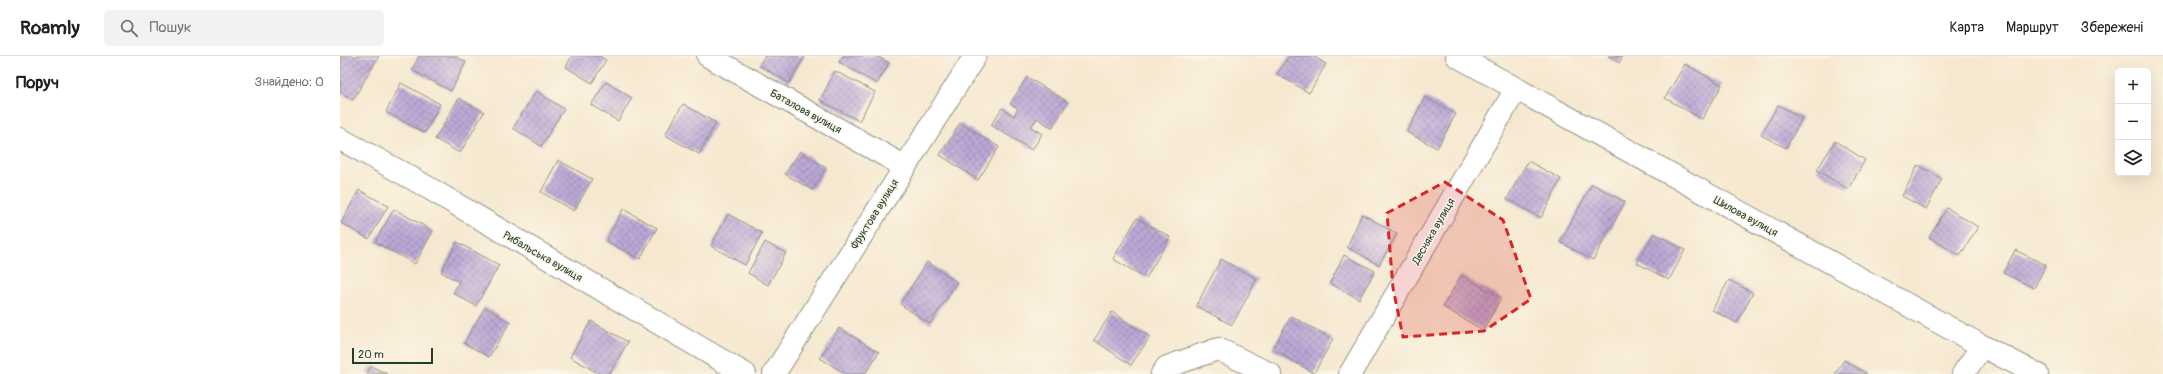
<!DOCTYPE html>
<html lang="uk">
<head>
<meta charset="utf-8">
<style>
  :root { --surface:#fff; --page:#f2f2f2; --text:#202124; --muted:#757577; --line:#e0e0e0 }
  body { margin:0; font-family:Pangolin,sans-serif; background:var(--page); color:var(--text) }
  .controls { position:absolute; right:12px; top:12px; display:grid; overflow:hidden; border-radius:6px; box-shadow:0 4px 16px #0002 }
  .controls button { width:36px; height:36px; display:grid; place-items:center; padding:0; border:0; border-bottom:1px solid var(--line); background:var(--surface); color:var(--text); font:20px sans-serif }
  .scale { position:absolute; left:12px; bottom:10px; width:81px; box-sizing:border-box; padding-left:4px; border:2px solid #1f3d34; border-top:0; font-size:11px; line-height:14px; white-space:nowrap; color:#1f3d34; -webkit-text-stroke:3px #fcf5e5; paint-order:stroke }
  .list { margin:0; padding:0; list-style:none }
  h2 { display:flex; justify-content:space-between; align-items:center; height:52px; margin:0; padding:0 16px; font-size:17px }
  h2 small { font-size:13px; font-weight:400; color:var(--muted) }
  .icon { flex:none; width:22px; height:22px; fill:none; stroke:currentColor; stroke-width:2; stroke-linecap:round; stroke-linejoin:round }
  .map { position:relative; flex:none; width:1823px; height:318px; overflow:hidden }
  header { display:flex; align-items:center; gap:24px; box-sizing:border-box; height:56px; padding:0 20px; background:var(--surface); border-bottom:1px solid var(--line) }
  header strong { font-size:19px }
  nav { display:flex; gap:22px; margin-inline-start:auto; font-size:14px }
  .search { width:280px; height:36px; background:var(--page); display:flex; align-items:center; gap:10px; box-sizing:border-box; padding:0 14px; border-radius:6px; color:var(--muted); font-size:15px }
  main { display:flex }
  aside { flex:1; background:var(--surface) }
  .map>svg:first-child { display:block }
</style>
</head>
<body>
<header>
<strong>Roamly</strong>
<div class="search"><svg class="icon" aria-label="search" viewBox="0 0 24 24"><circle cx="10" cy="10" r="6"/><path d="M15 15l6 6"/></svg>Пошук</div>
<nav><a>Карта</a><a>Маршрут</a><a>Збережені</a></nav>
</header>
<main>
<aside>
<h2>Поруч<small>Знайдено: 0</small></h2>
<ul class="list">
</ul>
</aside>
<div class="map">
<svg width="1823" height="318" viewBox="0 0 1823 318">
  <defs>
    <pattern id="building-cross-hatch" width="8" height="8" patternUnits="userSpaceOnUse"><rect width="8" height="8" fill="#bda8d7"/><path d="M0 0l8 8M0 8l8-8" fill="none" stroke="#998aaf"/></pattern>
  </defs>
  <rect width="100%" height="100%" fill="#fcf5e5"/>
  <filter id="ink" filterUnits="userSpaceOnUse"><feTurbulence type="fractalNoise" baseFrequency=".025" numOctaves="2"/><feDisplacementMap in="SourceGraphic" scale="8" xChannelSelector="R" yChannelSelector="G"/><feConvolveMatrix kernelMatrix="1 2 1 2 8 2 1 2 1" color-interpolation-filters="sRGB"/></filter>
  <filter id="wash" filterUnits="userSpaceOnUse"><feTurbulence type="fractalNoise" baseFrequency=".012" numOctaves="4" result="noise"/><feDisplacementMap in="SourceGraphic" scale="16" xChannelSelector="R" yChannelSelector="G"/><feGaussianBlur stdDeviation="0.9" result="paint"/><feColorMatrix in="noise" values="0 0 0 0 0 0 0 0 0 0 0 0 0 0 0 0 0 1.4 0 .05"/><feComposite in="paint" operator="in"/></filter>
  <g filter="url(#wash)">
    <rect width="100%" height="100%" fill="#f6e8d0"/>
    <g id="blocks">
      <g fill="url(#building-cross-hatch)">
        <polygon points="1,0 39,0 13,44 0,36"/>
        <polygon points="79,0 115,0 126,6 111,35 72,14"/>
        <polygon points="232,0 259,0 266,4 252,27 226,11"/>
        <polygon points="425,0 465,0 449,27 419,9"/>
        <polygon points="503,0 537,0 549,7 537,28 499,6"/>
        <polygon points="949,0 973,0 986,8 969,37 937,18"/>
        <polygon points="1268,0 1283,0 1279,7"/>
        <polygon points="1345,8 1382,29 1362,63 1325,42"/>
        <polygon points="495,15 535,36 519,65 480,44"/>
        <polygon points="687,21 728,46 712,72 697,62 691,71 702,78 692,94 651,69 662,52 674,60 678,52 670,48"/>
        <polygon points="266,26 292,42 278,65 251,49"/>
        <polygon points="61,27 100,48 85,77 46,56"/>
        <polygon points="196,35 224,53 201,90 173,72"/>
        <polygon points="1085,41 1116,58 1097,92 1067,76"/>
        <polygon points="119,42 144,56 120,97 95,83"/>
        <polygon points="343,48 376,67 359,98 325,79"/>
        <polygon points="1438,49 1462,62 1446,92 1421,79"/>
        <polygon points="620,67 659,91 638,124 600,99"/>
        <polygon points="1495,85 1525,104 1508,133 1477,114"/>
        <polygon points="460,95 486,112 472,134 445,118"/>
        <polygon points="218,104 252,123 234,155 201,136"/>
        <polygon points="1188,105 1221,123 1201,162 1167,143"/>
        <polygon points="1578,109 1602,123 1586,153 1562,140"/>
        <polygon points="1252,128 1285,146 1253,204 1220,186"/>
        <polygon points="19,134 48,150 29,183 1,167"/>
        <polygon points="1607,152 1638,171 1620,200 1589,181"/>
        <polygon points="54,153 93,175 75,208 35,186"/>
        <polygon points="283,153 317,172 300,203 266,185"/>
        <polygon points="388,158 422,177 405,209 371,190"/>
        <polygon points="1022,158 1057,178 1039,209 1007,191"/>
        <polygon points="797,162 830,181 806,222 773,203"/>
        <polygon points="1314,177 1345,194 1329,224 1297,207"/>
        <polygon points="117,186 159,209 136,250 113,237 119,226 101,216"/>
        <polygon points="425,186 446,197 428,229 408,217"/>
        <polygon points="1675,194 1706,209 1694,232 1663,217"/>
        <polygon points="1004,199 1035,215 1019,243 990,227"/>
        <polygon points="881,203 917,223 892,269 856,250"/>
        <polygon points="587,206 617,226 590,268 560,248"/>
        <polygon points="1121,219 1161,242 1143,274 1103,251"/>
        <polygon points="1389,224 1413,237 1397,267 1372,254"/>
        <polygon points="145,251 170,266 149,301 124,287"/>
        <polygon points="772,256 810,281 791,309 754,284"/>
        <polygon points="951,260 993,283 974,317 932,293"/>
        <polygon points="251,265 288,286 269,318 260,318 230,301"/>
        <polygon points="499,272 539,296 525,318 506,318 480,302"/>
        <polygon points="1504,304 1527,318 1495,318"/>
        <polygon points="31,310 47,318 27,318"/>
      </g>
    </g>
  </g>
  <g filter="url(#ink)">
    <use href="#blocks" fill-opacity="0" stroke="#8a9282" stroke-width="1"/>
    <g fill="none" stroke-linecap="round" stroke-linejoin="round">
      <defs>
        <g id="minor">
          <polyline points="368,0 564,110"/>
          <polyline points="1117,0 1642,290 1697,318"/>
          <polyline points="0,83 75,124 405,318"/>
          <polyline points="434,318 635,0"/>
          <polyline points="822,318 827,311 878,293 930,318"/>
          <polyline points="1010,318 1176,33"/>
          <polyline points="1623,318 1642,290"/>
        </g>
      </defs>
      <use href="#minor" stroke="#8a9282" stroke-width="24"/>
      <use href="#minor" stroke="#fff" stroke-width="22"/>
    </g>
  </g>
  <path fill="#d62828" fill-opacity="0.2" stroke="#d62828" stroke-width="3" stroke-dasharray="8 5" stroke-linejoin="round" d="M1105,126L1163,164L1191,243L1144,275L1063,281L1053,232L1047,157Z"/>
  <g text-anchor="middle" stroke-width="3" stroke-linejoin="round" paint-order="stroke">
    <g font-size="11" fill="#1f3d34" stroke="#fcf5e5">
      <text transform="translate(466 55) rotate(29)" y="4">Баталова вулиця</text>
      <text transform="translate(534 158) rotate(-58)" y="4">Фруктова вулиця</text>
      <text transform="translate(1406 160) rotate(29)" y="4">Шилова вулиця</text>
      <text transform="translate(1093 175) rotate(-60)" y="4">Десняка вулиця</text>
      <text transform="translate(203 200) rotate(30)" y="4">Рибальська вулиця</text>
    </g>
  </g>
</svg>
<div class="controls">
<button>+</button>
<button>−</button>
<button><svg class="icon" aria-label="layers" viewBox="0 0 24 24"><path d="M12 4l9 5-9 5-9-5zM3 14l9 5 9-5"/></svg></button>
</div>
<div class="scale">20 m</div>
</div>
</main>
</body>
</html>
